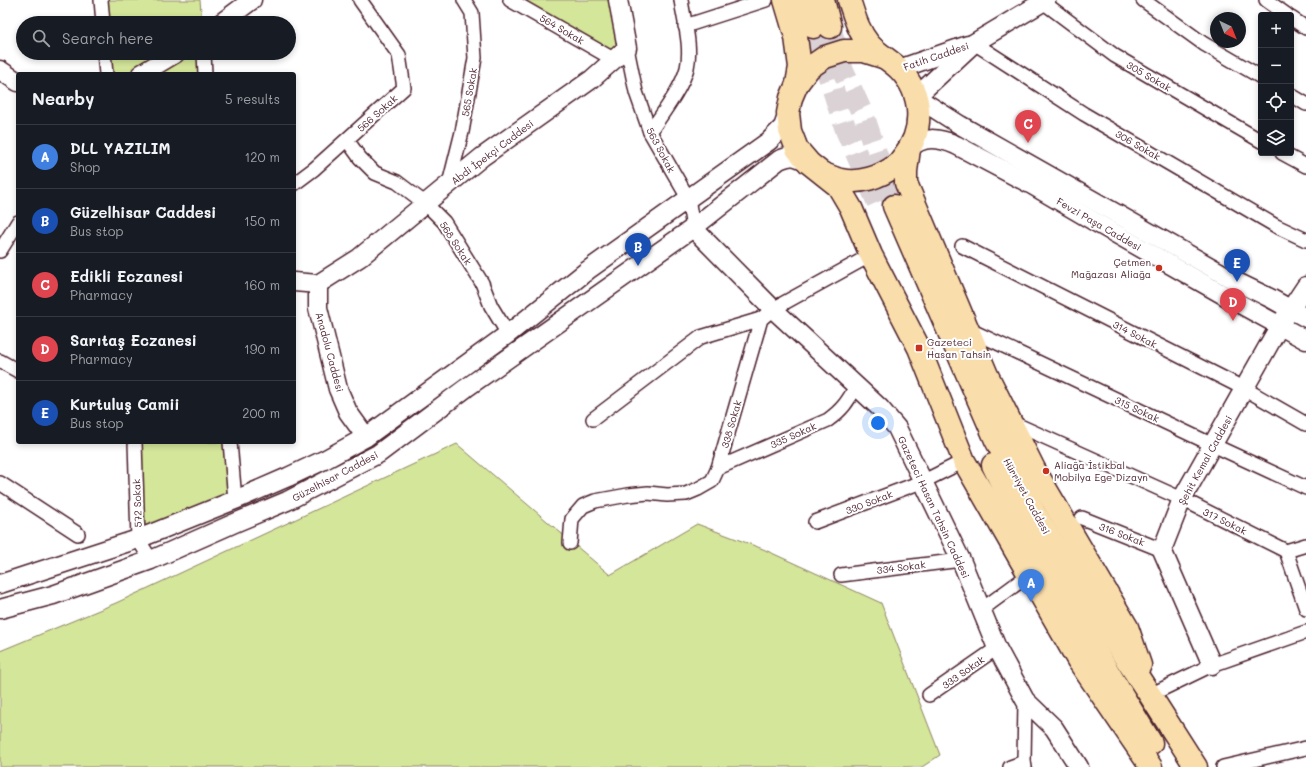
<!DOCTYPE html>
<html lang="en">
<head>
<meta charset="utf-8">
<style>
  :root { --surface:#171b24; --page:#20242c; --text:#f1f3f6; --muted:#9ea1a6; --line:#363941; --accent:#db2777 }
  body { margin:0; font-family:Mali,sans-serif; background:var(--page); color:var(--text) }
  .controls { position:absolute; right:12px; top:12px; display:grid; overflow:hidden; border-radius:4px; box-shadow:0 2px 6px #0003 }
  .controls button { width:36px; height:36px; display:grid; place-items:center; padding:0; border:0; border-bottom:1px solid var(--line); background:var(--surface); color:var(--text); font:20px sans-serif }
  .compass { position:absolute; left:1210px; top:12px; width:36px; height:36px; border-radius:50%; background:var(--surface); box-shadow:0 2px 6px #0003; rotate:137deg }
  .you { position:absolute; left:878px; top:423px; width:14px; height:14px; margin:-10px; border:3px solid #fff; border-radius:50%; background:#1a73e8; box-shadow:0 0 0 6px #1a73e833 }
  .badge { display:grid; place-items:center; width:26px; height:26px; border-radius:50%; background:var(--accent); color:#fff; font-size:13px; font-weight:700 }
  .pin { position:absolute; translate:-50% -33px; filter:drop-shadow(0 1px 2px #0008) }
  .pin::after { content:''; position:absolute; top:21px; width:14px; height:12px; background:inherit; clip-path:polygon(0 0,100% 0,50% 100%) }
  .list { margin:0; padding:0; list-style:none }
  h2 { display:flex; justify-content:space-between; align-items:center; height:52px; margin:0; padding:0 16px; font-size:17px }
  h2 small { font-size:13px; font-weight:400; color:var(--muted) }
  .list li { display:grid; grid-template-columns:26px 1fr auto; gap:12px; align-items:center; box-sizing:border-box; height:64px; padding:0 16px; border-top:1px solid var(--line) }
  .list b { display:block; font-size:15px; white-space:nowrap }
  .list p { margin:0; font-size:13px; white-space:nowrap; color:var(--muted) }
  .list em { font-size:13px; font-style:normal; color:var(--muted) }
  .icon { flex:none; width:22px; height:22px; fill:none; stroke:currentColor; stroke-width:2; stroke-linecap:round; stroke-linejoin:round }
  .map { position:relative; flex:none; width:1306px; height:767px; overflow:hidden }
  .search { position:absolute; background:var(--surface); box-shadow:0 2px 6px #0003; left:16px; top:16px; width:280px; height:44px; display:flex; align-items:center; gap:10px; box-sizing:border-box; padding:0 14px; border-radius:22px; color:var(--muted); font-size:15px }
  .panel { position:absolute; background:var(--surface); box-shadow:0 2px 6px #0003; left:16px; top:72px; width:280px; height:372px; border-radius:4px }
  .map>svg:first-child { display:block }
</style>
</head>
<body>
<div class="map">
<svg width="1306" height="767" viewBox="0 0 1306 767">
  <rect width="100%" height="100%" fill="#fff"/>
  <filter id="ink" filterUnits="userSpaceOnUse"><feTurbulence type="fractalNoise" baseFrequency=".025" numOctaves="2"/><feDisplacementMap in="SourceGraphic" scale="8" xChannelSelector="R" yChannelSelector="G"/><feConvolveMatrix kernelMatrix="1 2 1 2 8 2 1 2 1" color-interpolation-filters="sRGB"/></filter>
  <g filter="url(#ink)">
    <g fill="#d4e69a" stroke="#8f8262">
      <polygon points="101,0 200,0 202,23 103,23"/>
      <polygon points="510,0 618,0 627,48 613,59"/>
      <polygon points="104,53 204,53 205,74 106,74"/>
      <polygon points="135,442 230,442 235,500 138,539"/>
      <polygon points="457,444 610,575 697,524 763,549 881,603 940,755 922,767 0,767 0,651 116,603"/>
    </g>
    <g fill="none" stroke-linecap="round" stroke-linejoin="round">
      <g stroke="#dbd2d5" stroke-width="22" stroke-dasharray="22 11" stroke-linecap="butt">
        <polyline points="813,27 846,130 881,210"/>
        <polyline points="830,27 843,71 864,117 894,206"/>
      </g>
      <defs>
        <g id="street">
          <polyline points="101,0 103,23"/>
          <polyline points="510,0 613,59"/>
          <polyline points="1143,0 1204,44 1261,77"/>
          <polyline points="1266,0 1287,15"/>
          <polyline points="1043,2 1115,56 1261,141"/>
          <polyline points="1291,18 1306,28"/>
          <polyline points="685,26 766,0"/>
          <polyline points="974,43 1084,114 1276,226 1306,240"/>
          <polyline points="627,48 636,92 650,132 688,198 693,228"/>
          <polyline points="104,53 106,74"/>
          <polyline points="204,53 205,74"/>
          <polyline points="1291,95 1306,104"/>
          <path d="M650,132C662,114 682,88 687,68C692,46 684,21 681,0"/>
          <polyline points="347,140 360,158 375,173 397,182 426,204 444,222 482,283 491,306 508,334"/>
          <polyline points="1282,153 1306,166"/>
          <polyline points="294,184 314,169 404,88 399,55 360,0"/>
          <polyline points="449,184 462,132 475,58 472,13 464,0"/>
          <polyline points="962,246 1245,389 1306,424"/>
          <polyline points="0,251 18,222"/>
          <polyline points="968,329 1213,445 1306,488"/>
          <polyline points="0,361 18,371"/>
          <polyline points="593,419 701,337 761,319"/>
          <polyline points="1011,422 1182,499 1286,551"/>
          <polyline points="135,442 138,539 151,560"/>
          <polyline points="230,442 235,500"/>
          <path d="M718,468L828,420C843,409 847,402 856,387"/>
          <polyline points="0,483 78,534"/>
          <polyline points="1082,518 1162,550"/>
          <polyline points="815,522 924,481 964,461"/>
          <polyline points="570,543 572,519 583,506 595,501 628,495 648,493 667,495 686,494 698,489 712,481 718,468 761,319 773,309 871,255"/>
          <polyline points="1286,551 1306,609"/>
          <polyline points="1286,551 1306,545"/>
          <polyline points="841,575 961,560"/>
          <polyline points="981,610 1030,574"/>
          <polyline points="929,695 997,648"/>
          <polyline points="1150,695 1212,665 1306,632"/>
          <polyline points="1025,700 1024,762 1025,767"/>
          <polyline points="1010,767 1024,762"/>
          <polyline points="1223,767 1306,748"/>
        </g>
        <g id="secondary">
          <polyline points="1046,0 974,43 916,97 960,125 1237,282 1272,299 1306,318"/>
          <polyline points="221,23 252,0"/>
          <polyline points="899,69 968,45"/>
          <polyline points="0,70 18,82"/>
          <polyline points="141,74 176,53"/>
          <path d="M909,149C923,135 939,138 956,145L1032,185L1097,223L1229,298L1306,340"/>
          <polyline points="693,228 773,309 880,408 897,428 961,560 997,648 1025,700 1054,728 1079,767"/>
          <polyline points="294,282 318,284"/>
          <polyline points="318,284 359,258 482,157 592,79 627,48 618,0"/>
          <polyline points="318,284 318,308 338,389 348,412 366,437"/>
          <polyline points="0,584 138,539 235,500 288,477 326,459 366,437 508,334 588,270 769,141 783,127 788,113"/>
          <path d="M0,609L53,595L151,560L237,522L287,501L378,454L466,388L693,228L779,160C792,154 796,156 809,163"/>
          <polyline points="1212,665 1162,550 1182,499 1280,325 1306,286"/>
        </g>
        <g id="highway">
          <polyline points="785,0 796,37 800,67 797,84 791,98 788,113 790,131 797,149 809,163 838,186 851,208 871,255 919,348 964,461 1078,660 1151,767"/>
          <polyline points="807,0 813,27"/>
          <polyline points="823,0 830,27"/>
          <polyline points="797,84 809,68 825,57 844,51 864,51 883,57"/>
          <polyline points="909,149 906,171 906,183 987,375 1034,469 1127,627 1140,665"/>
          <path d="M824,174C830,176 835,179 841,180C860,184 880,177 895,166C899,163 901,160 903,157C925,131 923,93 899,69C890,60 878,54 869,44C858,31 854,15 849,0"/>
          <polyline points="894,206 996,440 1034,512 1086,598 1150,695 1196,767"/>
          <polyline points="993,465 1019,520 1043,564 1151,743"/>
        </g>
      </defs>
      <use href="#street" stroke="#4a1f2b" stroke-width="16"/>
      <use href="#secondary" stroke="#4a1f2b" stroke-width="21"/>
      <use href="#highway" stroke="#4a1f2b" stroke-width="25"/>
      <use href="#street" stroke="#fff" stroke-width="13"/>
      <use href="#secondary" stroke="#fff" stroke-width="18"/>
      <use href="#highway" stroke="#f9deab" stroke-width="22"/>
    </g>
  </g>
  <g fill="#c8321e" stroke="#fff" stroke-width="1.5">
    <circle cx="1159" cy="268" r="4"/>
    <rect x="915" y="344" width="8" height="8" rx="2"/>
    <circle cx="1046" cy="471" r="4"/>
  </g>
  <g text-anchor="middle" stroke-width="4" stroke-linejoin="round" paint-order="stroke">
    <g font-size="10" fill="#4a1f2b" stroke="#fff">
      <text transform="translate(562 29) rotate(30)" y="4">564 Sokak</text>
      <text transform="translate(936 56) rotate(-19)" y="4">Fatih Caddesi</text>
      <text transform="translate(1149 76) rotate(30)" y="4">305 Sokak</text>
      <text transform="translate(469 92) rotate(-80)" y="4">565 Sokak</text>
      <text transform="translate(377 113) rotate(-42)" y="4">566 Sokak</text>
      <text transform="translate(1138 145) rotate(30)" y="4">306 Sokak</text>
      <text transform="translate(661 150) rotate(62)" y="4">563 Sokak</text>
      <text transform="translate(492 152) rotate(-37)" y="4">Abdi İpekçi Caddesi</text>
      <text transform="translate(1099 224) rotate(30)" y="4">Fevzi Paşa Caddesi</text>
      <text transform="translate(456 243) rotate(57)" y="4">568 Sokak</text>
      <text transform="translate(1135 334) rotate(27)" y="4">314 Sokak</text>
      <text transform="translate(330 352) rotate(75)" y="4">Anadolu Caddesi</text>
      <text transform="translate(1137 409) rotate(25)" y="4">315 Sokak</text>
      <text transform="translate(731 424) rotate(-74)" y="4">338 Sokak</text>
      <text transform="translate(793 435) rotate(-24)" y="4">335 Sokak</text>
      <text transform="translate(1205 460) rotate(-61)" y="4">Şehit Kemal Caddesi</text>
      <text transform="translate(335 476) rotate(-28)" y="4">Güzelhisar Caddesi</text>
      <text transform="translate(1027 496) rotate(61)" y="4">Hürriyet Caddesi</text>
      <text transform="translate(869 502) rotate(-21)" y="4">330 Sokak</text>
      <text transform="translate(137 503) rotate(-92)" y="4">572 Sokak</text>
      <text transform="translate(934 507) rotate(65)" y="4">Gazeteci Hasan Tahsin Caddesi</text>
      <text transform="translate(1225 521) rotate(26)" y="4">317 Sokak</text>
      <text transform="translate(1122 534) rotate(21)" y="4">316 Sokak</text>
      <text transform="translate(901 567) rotate(-7)" y="4">334 Sokak</text>
      <text transform="translate(963 672) rotate(-35)" y="4">333 Sokak</text>
    </g>
    <g font-size="10" fill="#4a1f2b" stroke="#fff" text-anchor="start">
      <text x="1151" y="266" text-anchor="end">Çetmen<tspan x="1151" dy="12">Mağazası Aliağa</tspan></text>
      <text x="927" y="346">Gazeteci<tspan x="927" dy="12">Hasan Tahsin</tspan></text>
      <text x="1054" y="469">Aliağa İstikbal<tspan x="1054" dy="12">Mobilya Ege Dizayn</tspan></text>
    </g>
  </g>
</svg>
<div class="controls">
<button>+</button>
<button>−</button>
<button><svg class="icon" aria-label="locate" viewBox="0 0 24 24"><circle cx="12" cy="12" r="6"/><path d="M12 2v4M12 18v4M2 12h4M18 12h4"/></svg></button>
<button><svg class="icon" aria-label="layers" viewBox="0 0 24 24"><path d="M12 4l9 5-9 5-9-5zM3 14l9 5 9-5"/></svg></button>
</div>
<svg class="compass" viewBox="-18 -18 36 36"><path d="M0-13l5 13h-10z" fill="#e53935"/><path d="M0 13l5-13h-10z" fill="#9ea1a6"/></svg>
<div class="you"></div>
<div class="pin badge" style="left:1031px;top:602px;background:#3f7fe0">A</div>
<div class="pin badge" style="left:638px;top:266px;background:#1a4fb4">B</div>
<div class="pin badge" style="left:1028px;top:143px;background:#e0444e">C</div>
<div class="pin badge" style="left:1233px;top:321px;background:#e0444e">D</div>
<div class="pin badge" style="left:1237px;top:282px;background:#1a4fb4">E</div>
<div class="search"><svg class="icon" aria-label="search" viewBox="0 0 24 24"><circle cx="10" cy="10" r="6"/><path d="M15 15l6 6"/></svg>Search here</div>
<section class="panel">
<h2>Nearby<small>5 results</small></h2>
<ul class="list">
<li><span class="badge" style="background:#3f7fe0">A</span><div><b>DLL YAZILIM</b><p>Shop</p></div><em>120 m</em></li>
<li><span class="badge" style="background:#1a4fb4">B</span><div><b>Güzelhisar Caddesi</b><p>Bus stop</p></div><em>150 m</em></li>
<li><span class="badge" style="background:#e0444e">C</span><div><b>Edikli Eczanesi</b><p>Pharmacy</p></div><em>160 m</em></li>
<li><span class="badge" style="background:#e0444e">D</span><div><b>Sarıtaş Eczanesi</b><p>Pharmacy</p></div><em>190 m</em></li>
<li><span class="badge" style="background:#1a4fb4">E</span><div><b>Kurtuluş Camii</b><p>Bus stop</p></div><em>200 m</em></li>
</ul>
</section>
</div>
</body>
</html>
